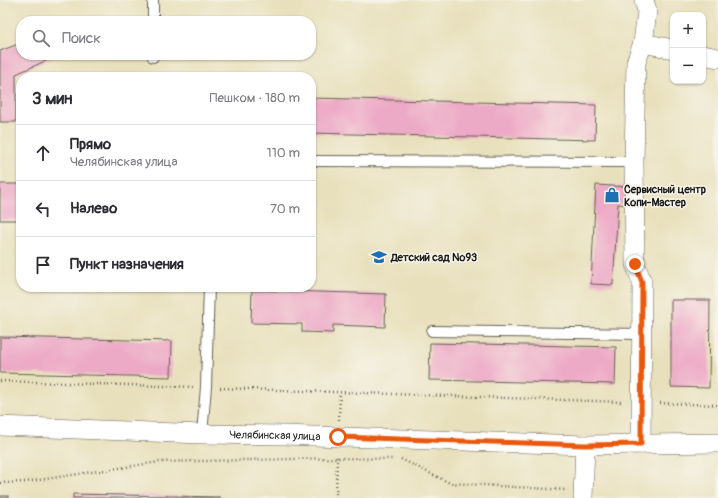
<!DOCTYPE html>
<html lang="ru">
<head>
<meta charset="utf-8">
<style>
  :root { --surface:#fff; --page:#f2f2f3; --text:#2b2b33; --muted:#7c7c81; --line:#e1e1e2 }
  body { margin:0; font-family:Pangolin,sans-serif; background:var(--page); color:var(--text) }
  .controls { position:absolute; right:12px; top:12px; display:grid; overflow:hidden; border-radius:8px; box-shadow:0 1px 3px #0004 }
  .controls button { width:36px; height:36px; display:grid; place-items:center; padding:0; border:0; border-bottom:1px solid var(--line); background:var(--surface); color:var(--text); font:20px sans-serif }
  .stop { position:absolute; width:12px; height:12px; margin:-9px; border:3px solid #ea580c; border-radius:50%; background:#fff }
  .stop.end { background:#ea580c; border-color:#fff; box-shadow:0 1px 4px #0008 }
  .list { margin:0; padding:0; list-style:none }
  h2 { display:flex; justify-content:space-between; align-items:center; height:52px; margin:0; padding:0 16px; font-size:17px }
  h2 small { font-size:13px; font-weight:400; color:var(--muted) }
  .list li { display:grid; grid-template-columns:26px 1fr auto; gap:12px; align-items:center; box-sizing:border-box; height:56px; padding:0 16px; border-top:1px solid var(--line) }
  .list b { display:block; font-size:15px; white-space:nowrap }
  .list p { margin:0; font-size:13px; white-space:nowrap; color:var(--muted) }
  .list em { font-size:13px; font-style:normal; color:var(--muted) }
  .icon { flex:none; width:22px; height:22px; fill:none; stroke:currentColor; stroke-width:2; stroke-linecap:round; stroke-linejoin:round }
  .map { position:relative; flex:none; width:718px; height:498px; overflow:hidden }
  .search { position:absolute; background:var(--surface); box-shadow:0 1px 3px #0004; left:16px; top:16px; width:300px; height:44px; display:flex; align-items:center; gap:10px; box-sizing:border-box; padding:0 14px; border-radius:16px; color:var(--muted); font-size:15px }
  .panel { position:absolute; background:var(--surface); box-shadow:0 1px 3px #0004; left:16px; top:72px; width:300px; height:220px; border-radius:16px }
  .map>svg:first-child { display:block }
</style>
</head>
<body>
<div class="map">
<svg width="718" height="498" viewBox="0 0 718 498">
  <rect width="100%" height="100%" fill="#f7f3e8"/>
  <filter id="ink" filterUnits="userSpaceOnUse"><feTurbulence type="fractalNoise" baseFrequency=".025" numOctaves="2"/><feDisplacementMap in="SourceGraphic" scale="8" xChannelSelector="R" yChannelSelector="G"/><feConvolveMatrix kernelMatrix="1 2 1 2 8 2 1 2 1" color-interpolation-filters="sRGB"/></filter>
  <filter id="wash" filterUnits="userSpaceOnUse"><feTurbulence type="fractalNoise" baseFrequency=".012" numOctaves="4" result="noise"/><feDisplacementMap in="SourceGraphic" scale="16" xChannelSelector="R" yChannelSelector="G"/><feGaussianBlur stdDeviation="0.9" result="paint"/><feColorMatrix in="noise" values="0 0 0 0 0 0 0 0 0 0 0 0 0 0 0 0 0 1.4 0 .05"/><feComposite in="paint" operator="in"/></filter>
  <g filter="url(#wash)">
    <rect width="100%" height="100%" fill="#e8e0bc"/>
    <g id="blocks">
      <g fill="#edaac6">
        <polygon points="21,43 21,55 59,55 16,74 16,122 0,122 0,51"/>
        <polygon points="311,98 596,105 595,140 311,133"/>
        <rect x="0" y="184" width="21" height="36"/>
        <polygon points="596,185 629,187 628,205 618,204 613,285 591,284"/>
        <polygon points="252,290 386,294 385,327 333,325 333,333 302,332 302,324 251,323"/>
        <polygon points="671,300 710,300 709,388 671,387"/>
        <polygon points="0,337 172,341 171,377 0,373"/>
        <polygon points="430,343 616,347 615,384 429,380"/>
        <polygon points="73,494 220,497 220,498 73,498"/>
        <rect x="0" y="496" width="8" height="2"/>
      </g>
    </g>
  </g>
  <g filter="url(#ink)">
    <use href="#blocks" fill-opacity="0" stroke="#636154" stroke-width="1"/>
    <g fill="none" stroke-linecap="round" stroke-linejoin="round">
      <defs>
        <g id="service">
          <polyline points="153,21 153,0"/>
          <polyline points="153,57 153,55"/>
          <polyline points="311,161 634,162"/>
          <polyline points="432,331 642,334"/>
          <polyline points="202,434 206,387 209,287"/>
        </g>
        <g id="minor">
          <polyline points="643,43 673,49"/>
          <polyline points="703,55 718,58"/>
          <path id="s1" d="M0,426L202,434L283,435L585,445L718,443"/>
          <polyline points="641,444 642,282 635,264 634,162 636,62 643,43 647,11 644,0"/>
          <polyline points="583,498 585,445"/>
        </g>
      </defs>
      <use href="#service" stroke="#636154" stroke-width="12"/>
      <use href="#minor" stroke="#636154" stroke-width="20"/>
      <g stroke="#636154" stroke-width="2.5" stroke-dasharray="1 3" stroke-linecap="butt">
        <polyline points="0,381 193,387"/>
        <polyline points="220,388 623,402"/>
        <polyline points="660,403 718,405"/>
        <polyline points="339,420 340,392"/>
        <polyline points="401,459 450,483 566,490"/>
        <polyline points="0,483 25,482 159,462 337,458 394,459"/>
        <polyline points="336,498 337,457"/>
      </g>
      <use href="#service" stroke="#fff" stroke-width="10"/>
      <use href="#minor" stroke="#fff" stroke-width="19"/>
    </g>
  </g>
  <g fill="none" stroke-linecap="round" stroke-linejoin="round" filter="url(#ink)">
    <polyline stroke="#ea580c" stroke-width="5" points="338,437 585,445 641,444 642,282 635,264"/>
  </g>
  <defs>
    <symbol id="shop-bare" viewBox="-9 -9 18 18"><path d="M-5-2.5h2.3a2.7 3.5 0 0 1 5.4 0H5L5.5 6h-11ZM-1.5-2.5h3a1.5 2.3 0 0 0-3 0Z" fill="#1f6fb2" stroke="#f7f3e8" stroke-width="2.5" paint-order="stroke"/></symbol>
    <symbol id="school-bare" viewBox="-9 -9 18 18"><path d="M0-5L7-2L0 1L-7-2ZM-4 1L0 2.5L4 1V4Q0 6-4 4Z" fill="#1f6fb2" stroke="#f7f3e8" stroke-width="2.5" paint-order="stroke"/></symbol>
  </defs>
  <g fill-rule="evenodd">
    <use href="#shop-bare" x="601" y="184" width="22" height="22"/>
    <use href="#school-bare" x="368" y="246" width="22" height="22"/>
  </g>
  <g text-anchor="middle" stroke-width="3" stroke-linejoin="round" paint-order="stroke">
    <g font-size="11" font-weight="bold" fill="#1c1c1c" stroke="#f7f3e8" text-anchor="start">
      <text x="624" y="193">Сервисный центр<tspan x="624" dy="13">Копи-Мастер</tspan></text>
      <text x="391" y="261">Детский сад №93</text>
    </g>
    <g font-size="11" fill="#1c1c1c" stroke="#f7f3e8">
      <text dy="4" stroke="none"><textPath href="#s1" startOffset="275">Челябинская улица</textPath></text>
    </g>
  </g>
</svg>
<div class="controls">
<button>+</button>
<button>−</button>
</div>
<div class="stop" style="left:338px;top:437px"></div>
<div class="stop end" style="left:635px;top:264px"></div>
<div class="search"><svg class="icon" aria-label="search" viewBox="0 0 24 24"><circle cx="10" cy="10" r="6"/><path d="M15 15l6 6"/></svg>Поиск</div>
<section class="panel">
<h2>3 мин<small>Пешком · 180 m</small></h2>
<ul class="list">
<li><svg class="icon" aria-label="ahead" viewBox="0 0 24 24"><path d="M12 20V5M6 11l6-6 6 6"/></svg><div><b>Прямо</b><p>Челябинская улица</p></div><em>110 m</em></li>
<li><svg class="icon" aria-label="left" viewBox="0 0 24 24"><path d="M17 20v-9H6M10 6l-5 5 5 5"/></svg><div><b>Налево</b></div><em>70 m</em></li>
<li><svg class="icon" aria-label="arrive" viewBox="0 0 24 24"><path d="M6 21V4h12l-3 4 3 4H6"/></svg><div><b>Пункт назначения</b></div></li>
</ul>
</section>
</div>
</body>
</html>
